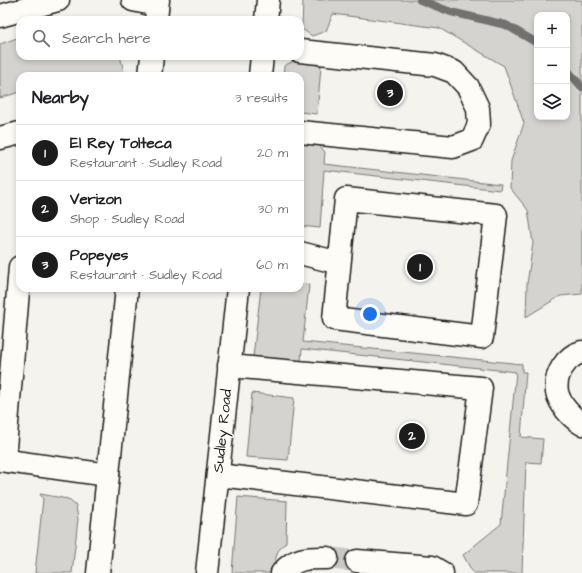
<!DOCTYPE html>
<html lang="en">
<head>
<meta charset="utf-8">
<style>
  :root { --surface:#fff; --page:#f2f2f2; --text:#202124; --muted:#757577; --line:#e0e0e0; --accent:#1c1c1c }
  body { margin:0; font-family:"Architects Daughter",sans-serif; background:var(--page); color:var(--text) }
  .controls { position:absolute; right:12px; top:12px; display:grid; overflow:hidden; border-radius:8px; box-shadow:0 2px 6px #0003 }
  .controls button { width:36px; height:36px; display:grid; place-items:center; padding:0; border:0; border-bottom:1px solid var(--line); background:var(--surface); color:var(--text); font:20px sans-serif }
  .you { position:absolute; left:370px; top:314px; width:14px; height:14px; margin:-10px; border:3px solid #fff; border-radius:50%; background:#1a73e8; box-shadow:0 0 0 6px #1a73e833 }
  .badge { display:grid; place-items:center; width:26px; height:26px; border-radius:50%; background:var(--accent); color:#fff; font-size:13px; font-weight:700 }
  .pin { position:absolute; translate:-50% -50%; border:2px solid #fff; box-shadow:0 1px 4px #0006 }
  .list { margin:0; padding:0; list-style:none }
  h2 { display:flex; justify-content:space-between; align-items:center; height:52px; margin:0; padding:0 16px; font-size:17px }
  h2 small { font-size:13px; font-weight:400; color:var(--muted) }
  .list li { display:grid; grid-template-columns:26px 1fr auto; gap:12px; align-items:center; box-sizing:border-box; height:56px; padding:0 16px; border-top:1px solid var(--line) }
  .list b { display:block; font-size:15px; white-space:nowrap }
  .list p { margin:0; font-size:13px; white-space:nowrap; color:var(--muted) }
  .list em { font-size:13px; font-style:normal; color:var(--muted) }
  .icon { flex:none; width:22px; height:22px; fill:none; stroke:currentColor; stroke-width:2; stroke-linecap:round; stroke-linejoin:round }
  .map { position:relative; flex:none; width:582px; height:573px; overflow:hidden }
  .search { position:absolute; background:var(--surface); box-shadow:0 2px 6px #0003; left:16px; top:16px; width:288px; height:44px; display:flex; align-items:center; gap:10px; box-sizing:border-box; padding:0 14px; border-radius:12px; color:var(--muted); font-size:15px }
  .panel { position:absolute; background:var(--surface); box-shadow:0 2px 6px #0003; left:16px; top:72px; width:288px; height:220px; border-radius:12px }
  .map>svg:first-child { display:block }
</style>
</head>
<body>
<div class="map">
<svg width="582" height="573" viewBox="0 0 582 573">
  <rect width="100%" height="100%" fill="#f4f3ee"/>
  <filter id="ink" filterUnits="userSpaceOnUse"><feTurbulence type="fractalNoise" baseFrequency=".025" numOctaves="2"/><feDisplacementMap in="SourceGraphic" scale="8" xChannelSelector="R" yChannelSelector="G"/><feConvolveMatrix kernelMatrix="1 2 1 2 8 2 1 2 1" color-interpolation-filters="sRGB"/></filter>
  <g filter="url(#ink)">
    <g fill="#d4d3cf" stroke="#787876" fill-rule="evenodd">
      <path d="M303,0H582V294L560,296L526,317L527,284L533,243L528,210L510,188L511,161L524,123L504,66L439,28L333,14L326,31L312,36L302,29ZM537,15H567V117H537Z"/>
      <polygon points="20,37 20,56 120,56 125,76 20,76 20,92 0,98 0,44"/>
      <polygon points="297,59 321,66 317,114 300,112 300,76 283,76 284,66"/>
      <polygon points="300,138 318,144 325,152 324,164 501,184 500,190 324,170 320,228 300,226"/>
      <polygon points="300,284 309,285 303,342 522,364 522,372 526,372 521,437 543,439 541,463 526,462 522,573 473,573 463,555 501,524 516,372 302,349 301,361 253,357 261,288 300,288"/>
      <polygon points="252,393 294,398 288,460 246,457"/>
      <polygon points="40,494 68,499 76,506 78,519 72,573 35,573 43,499"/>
      <polygon points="238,497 287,501 286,542 278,551 271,573 232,573"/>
    </g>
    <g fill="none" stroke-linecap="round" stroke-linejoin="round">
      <g stroke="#72716f" stroke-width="8">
        <polyline points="420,0 451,12 506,25 537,43"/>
        <polyline points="567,70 582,87"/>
      </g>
      <polyline stroke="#c9c8c4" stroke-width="22" stroke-dasharray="22 11" stroke-linecap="butt" points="327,558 357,561"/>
      <defs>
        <g id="minor">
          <polyline points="133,0 157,5"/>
          <polyline points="0,16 58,0"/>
          <polyline points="300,51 435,65 454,72 468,87 478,108 479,124 472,140 453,147 300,132"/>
          <polyline points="0,138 20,133"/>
          <polygon points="346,199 496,215 482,337 334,319"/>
          <polyline points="300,253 339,263"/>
          <path d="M582,352C566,356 554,375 557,392C560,405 571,417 582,424"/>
          <polyline points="0,460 108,475"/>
          <polyline points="4,460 20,267"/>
          <polyline points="218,475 466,504 481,388 229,366"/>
          <polyline points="357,561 432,567 442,573"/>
          <path d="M282,573C295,557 308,558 327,558"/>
        </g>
        <g id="major">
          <polyline points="156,20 158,0"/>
          <polyline points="266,20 268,0"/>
          <polyline points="150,76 152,56"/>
          <polyline points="260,76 262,56"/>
          <polyline points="98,573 127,288"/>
          <polyline points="207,573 238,288"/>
        </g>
      </defs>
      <use href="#minor" stroke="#1c1c1c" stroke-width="25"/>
      <use href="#major" stroke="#1c1c1c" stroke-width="25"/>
      <use href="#minor" stroke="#fdfcf7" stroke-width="22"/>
      <use href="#major" stroke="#fdfcf7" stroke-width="22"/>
    </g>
  </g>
  <g text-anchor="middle" stroke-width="3" stroke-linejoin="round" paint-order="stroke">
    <g font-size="15" fill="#1c1c1c" stroke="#fdfcf7">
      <text transform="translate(222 431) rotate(-84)" y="5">Sudley Road</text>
    </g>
  </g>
</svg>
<div class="controls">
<button>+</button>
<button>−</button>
<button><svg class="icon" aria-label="layers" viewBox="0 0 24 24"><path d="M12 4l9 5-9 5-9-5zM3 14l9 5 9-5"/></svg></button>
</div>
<div class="you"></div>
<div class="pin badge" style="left:420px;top:267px">1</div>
<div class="pin badge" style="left:412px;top:436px">2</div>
<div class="pin badge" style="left:390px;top:93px">3</div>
<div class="search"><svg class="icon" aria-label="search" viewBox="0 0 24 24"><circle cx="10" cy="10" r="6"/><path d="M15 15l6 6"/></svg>Search here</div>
<section class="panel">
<h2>Nearby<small>3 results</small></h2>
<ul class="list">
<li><span class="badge">1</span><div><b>El Rey Tolteca</b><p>Restaurant · Sudley Road</p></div><em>20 m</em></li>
<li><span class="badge">2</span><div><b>Verizon</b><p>Shop · Sudley Road</p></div><em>30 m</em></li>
<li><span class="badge">3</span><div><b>Popeyes</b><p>Restaurant · Sudley Road</p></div><em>60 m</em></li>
</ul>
</section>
</div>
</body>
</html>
